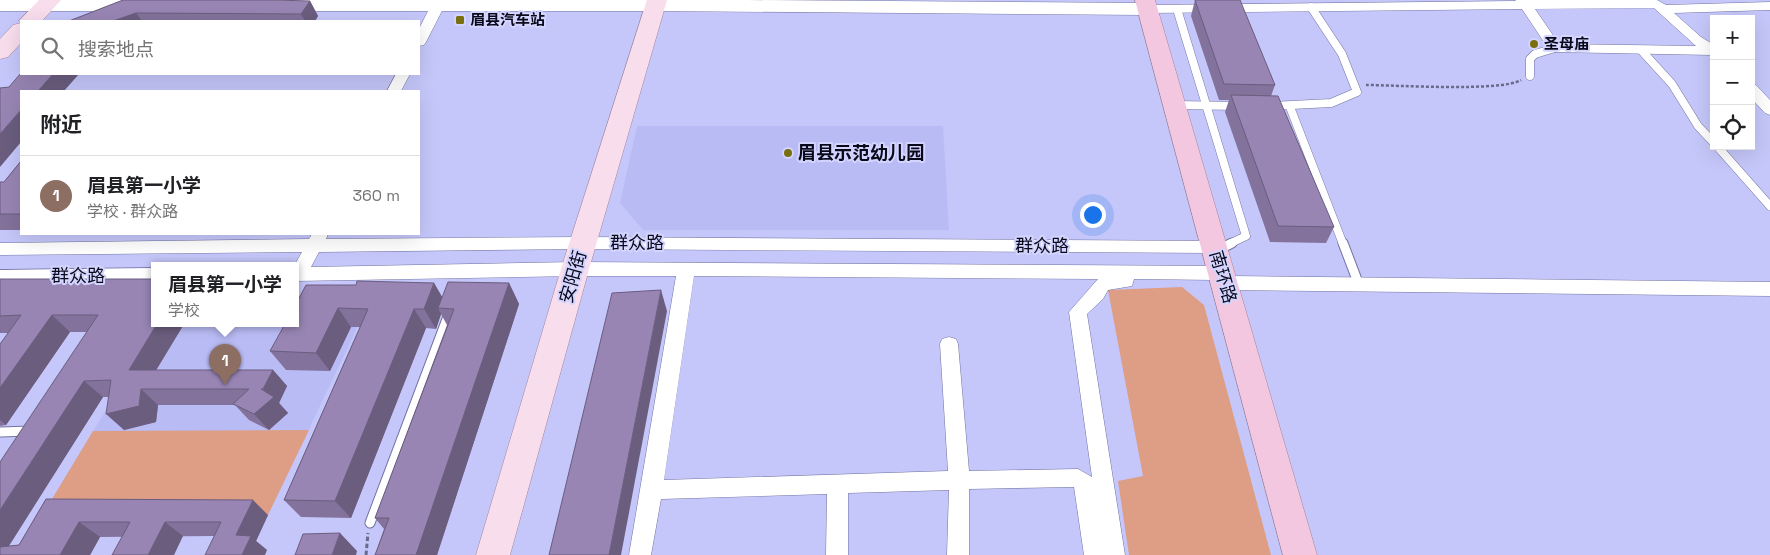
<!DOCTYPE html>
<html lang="zh">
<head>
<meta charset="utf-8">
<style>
  :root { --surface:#fff; --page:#f6f6f6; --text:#202124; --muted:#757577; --line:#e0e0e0; --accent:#1a73e8 }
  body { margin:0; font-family:"Space Grotesk","Noto Sans SC",sans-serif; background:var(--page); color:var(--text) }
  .controls { position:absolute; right:15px; top:15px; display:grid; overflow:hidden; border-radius:0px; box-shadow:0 5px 20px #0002 }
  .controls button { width:45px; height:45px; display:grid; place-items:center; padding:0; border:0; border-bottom:1px solid var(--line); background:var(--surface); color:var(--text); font:25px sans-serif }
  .you { position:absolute; left:1092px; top:214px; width:18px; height:18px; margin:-12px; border:4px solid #fff; border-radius:50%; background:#1a73e8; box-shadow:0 0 0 8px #1a73e833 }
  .badge { display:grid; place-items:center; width:32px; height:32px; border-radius:50%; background:var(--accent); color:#fff; font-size:16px; font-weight:700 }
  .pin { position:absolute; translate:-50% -41px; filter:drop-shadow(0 1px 2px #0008) }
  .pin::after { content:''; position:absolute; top:26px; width:18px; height:15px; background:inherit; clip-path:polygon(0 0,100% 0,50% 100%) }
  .popup { position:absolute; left:151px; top:262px; width:148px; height:65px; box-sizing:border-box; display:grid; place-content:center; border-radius:0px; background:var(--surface); filter:drop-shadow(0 1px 4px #0005); font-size:16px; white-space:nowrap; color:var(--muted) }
  .popup b { font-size:19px; color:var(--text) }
  .popup::after { content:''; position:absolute; left:50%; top:100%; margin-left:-10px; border:10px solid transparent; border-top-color:var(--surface) }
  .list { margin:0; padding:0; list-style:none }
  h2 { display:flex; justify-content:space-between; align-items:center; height:65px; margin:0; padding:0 20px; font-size:21px }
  h2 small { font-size:16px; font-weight:400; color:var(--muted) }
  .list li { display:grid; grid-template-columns:32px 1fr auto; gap:15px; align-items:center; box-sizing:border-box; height:80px; padding:0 20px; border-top:1px solid var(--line) }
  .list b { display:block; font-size:19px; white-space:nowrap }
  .list p { margin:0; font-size:16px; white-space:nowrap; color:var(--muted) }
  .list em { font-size:16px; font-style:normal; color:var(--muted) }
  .icon { flex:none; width:28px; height:28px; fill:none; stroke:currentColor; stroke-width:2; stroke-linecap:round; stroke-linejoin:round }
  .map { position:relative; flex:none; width:1770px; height:555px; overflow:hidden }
  .search { position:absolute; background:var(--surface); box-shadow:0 5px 20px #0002; left:20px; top:20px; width:400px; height:55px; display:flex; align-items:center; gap:12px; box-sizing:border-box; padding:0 18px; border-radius:0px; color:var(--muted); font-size:19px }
  .panel { position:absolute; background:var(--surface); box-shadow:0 5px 20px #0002; left:20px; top:90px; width:400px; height:145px; border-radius:0px }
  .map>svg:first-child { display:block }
</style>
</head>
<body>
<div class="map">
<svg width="1770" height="555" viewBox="0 0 1770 555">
  <rect width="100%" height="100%" fill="#c5c7fa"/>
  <g fill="#b9bbf5">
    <polygon points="637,126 943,126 949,230 643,230 620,203"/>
    <polygon points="295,301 370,301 258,536 43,514 158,324 295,324"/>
  </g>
  <g fill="#dd9e85">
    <polygon points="1182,287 1204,305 1271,555 1129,555 1118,481 1143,476 1108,290"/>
    <polygon points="309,430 268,515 43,514 93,431"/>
  </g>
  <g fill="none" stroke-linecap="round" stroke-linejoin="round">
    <defs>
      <g id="lane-far1">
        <polyline points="1177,9 1246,236 1229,244"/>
        <polyline points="1641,50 1672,84 1698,126 1714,143"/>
        <polyline points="1530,76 1530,59 1535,54 1555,48"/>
        <polyline points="1175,105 1239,106"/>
        <polyline points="1272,106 1331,103 1357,92 1342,54 1311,7"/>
        <polyline points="1290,107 1343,244"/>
        <polyline points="1717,146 1770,206"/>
      </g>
      <g id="lane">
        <polyline points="1343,243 1359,285"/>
        <polyline points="1216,251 1232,243"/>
        <polyline points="0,432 31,431"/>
        <polyline points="370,523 450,311"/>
      </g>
      <g id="street">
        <path d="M1515,0H1657L1666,5L1770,2V10L1674,13L1701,37L1714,45L1713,55L1555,52L1550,51L1522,9L1147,13L1140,9L1147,5L1516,1ZM1654,8L1696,46L1559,44L1535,9Z"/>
        <polygon points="438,1 445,5 426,42 424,45 419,46 419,29 431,5"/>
        <polygon points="396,74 410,74 401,91 387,91"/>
        <polygon points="1751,83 1756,85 1770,100 1770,115 1765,113 1751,98"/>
        <path d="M312,234H328L326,239L583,237L1215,241L1221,243L1224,247L1221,251L1215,253L583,249L319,252L311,267L575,262L1222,266L1228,268L1231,273L1229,276L1770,282V296L1225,290L1219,288L1216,283L1218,280L1134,279L1132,286L1108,290L1103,299L1087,314L1125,555H1084L1074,487L969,489V555H947L949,490L848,493V555H826L827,494L661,499L651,555H629L676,276H575L295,281L294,266L302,252L0,255V243L309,239ZM694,276L1098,279L1069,312L1092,477L1078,469L969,471L958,344L956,339L949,337L942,339L940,344L948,471L664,480Z"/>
        <polygon points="155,268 155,282 0,284 0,270"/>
      </g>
      <g id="secondary">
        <polygon points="0,0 148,0 152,1 155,5 152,9 145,11 0,11"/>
        <polygon points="274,0 747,0 1147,3 1154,5 1157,9 1154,13 1147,15 656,11 277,11 270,9 267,5 270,1"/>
      </g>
      <g id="primary">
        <polygon points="39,0 61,0 42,21 21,21 21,43 8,57 0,59 0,39 13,25 21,23 19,21"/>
        <polygon points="647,0 667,0 589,269 510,555 476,555 561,269"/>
      </g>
      <polygon id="highway" points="1135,0 1155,0 1317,555 1283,555"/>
    </defs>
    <use href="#lane-far1" stroke="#7273a2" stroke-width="9"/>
    <use href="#lane" stroke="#7273a2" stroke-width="11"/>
    <use href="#street" stroke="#7273a2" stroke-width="1"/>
    <use href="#secondary" stroke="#7273a2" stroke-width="1"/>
    <use href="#primary" stroke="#a1849b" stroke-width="1"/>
    <use href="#highway" stroke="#a1849b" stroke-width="1"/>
    <path stroke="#69698b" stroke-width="2.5" stroke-dasharray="3 2" stroke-linecap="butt" d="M1366,85C1395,85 1502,92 1521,80"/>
    <polyline stroke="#69698b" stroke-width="3" stroke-dasharray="4.5 2.5" stroke-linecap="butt" points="366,555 368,533"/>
    <use href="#lane-far1" stroke="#fff" stroke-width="8"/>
    <use href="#lane" stroke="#fff" stroke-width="9"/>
    <use href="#street" fill="#fff" fill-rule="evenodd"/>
    <use href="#secondary" fill="#fff" fill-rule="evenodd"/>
    <use href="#primary" fill="#f8ddec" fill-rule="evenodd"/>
    <use href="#highway" fill="#f3c7e0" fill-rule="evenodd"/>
  </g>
  <g fill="#83729b">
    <polygon points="123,0 310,1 318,16 315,21 69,21"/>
    <polygon points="1195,0 1275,85 1271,96 1334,227 1326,243 1270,242 1225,112 1229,100 1219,100 1191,16"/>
    <polygon points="21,161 21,230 0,230 0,182 4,182"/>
    <polygon points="0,279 155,324 184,324 156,370 273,370 287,386 279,403 288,413 269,430 249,420 235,405 158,405 156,422 124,430 108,397 103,397 9,546 19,545 46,499 268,515 256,541 267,550 214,536 100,537 90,555 0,555 87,332 70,332 6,425 0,426 0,344 9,333 0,333"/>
    <polygon points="434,283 442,297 509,283 519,304 437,555 375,555 384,529 375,518 447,325 441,314 436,329 426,328 351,518 301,517 284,500 360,327 351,327 330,371 286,370 270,351 356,285"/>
  </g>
  <g fill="#6a5d7e">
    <polygon points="310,1 318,16 315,21 305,21 301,14"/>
    <polygon points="136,13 142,21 113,21"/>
    <polygon points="53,74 79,74 64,91 38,91"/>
    <polygon points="21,110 21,142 0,167 0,134"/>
    <polygon points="434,283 445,302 438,308 441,314 436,329 424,309"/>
    <polygon points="509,283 519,304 437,555 416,555"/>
    <polygon points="661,290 667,311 621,555 609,555"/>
    <polygon points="338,308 351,327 330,371 316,353"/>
    <polygon points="414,309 426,328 351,518 335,501"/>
    <polygon points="52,315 70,332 6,425 0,420 0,388"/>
    <polygon points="157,324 184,324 146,387 129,370"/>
    <polygon points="273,370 287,386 279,403 288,413 269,430 254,414 272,399 263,389"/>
    <polygon points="84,381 103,397 3,555 0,555 0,510"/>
    <polygon points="141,389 158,405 156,422 124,430 106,414"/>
    <polygon points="253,500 268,515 256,541 267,550 265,555 242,555 236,535"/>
    <polygon points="79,522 100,537 90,555 60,555"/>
    <polygon points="165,522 183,536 174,555 148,555"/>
    <polygon points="340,533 357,551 356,555 332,555"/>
  </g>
  <g fill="#9885b4" stroke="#6a5d7e">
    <polygon points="123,0 274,0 310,1 301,14 136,13 113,21 69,21"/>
    <polygon points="1195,0 1240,0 1275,85 1224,84"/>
    <polygon points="21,73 53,74 38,91 21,91 21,110 0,134 0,88 9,87"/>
    <polygon points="1231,95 1278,96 1334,227 1278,226"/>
    <polygon points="21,161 21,214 0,214 0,182 4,182"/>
    <polygon points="0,279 155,279 155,285 154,287 155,287 155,324 157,324 129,370 273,370 263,389 261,389 274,397 254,414 233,404 249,389 141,389 139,406 106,414 111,380 84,381 0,510 0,462 98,315 52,315 0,388 0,344 21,315 0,316"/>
    <polygon points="357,281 434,283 424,309 414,309 335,501 284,500 368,309 338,308 316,353 270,351 285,324 295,324 295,306 306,285 356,285"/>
    <polygon points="448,282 509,283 416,555 375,555 389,518 375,518 454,309 438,308"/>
    <polygon points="661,290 609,555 549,555 612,293"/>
    <polygon points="46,499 253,500 236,535 251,536 242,555 205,555 221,522 165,522 148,555 112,555 130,522 79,522 60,555 0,555 0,547 19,545"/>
    <polygon points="340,533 332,555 295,555 303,534"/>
  </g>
  <g fill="#796f0e" stroke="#d3d5ff" stroke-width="2">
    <rect x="455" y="15" width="10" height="10" rx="2.5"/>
    <circle cx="1534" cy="44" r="5"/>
    <circle cx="788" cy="153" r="5"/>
  </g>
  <g text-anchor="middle" stroke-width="4" stroke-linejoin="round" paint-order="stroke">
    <g font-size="15" font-weight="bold" fill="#0a091a" stroke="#d3d5ff" text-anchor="start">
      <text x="470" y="25">眉县汽车站</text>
      <text x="1544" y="49">圣母庙</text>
    </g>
    <g font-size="18" font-weight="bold" fill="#0a091a" stroke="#d3d5ff" text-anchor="start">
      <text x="798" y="159">眉县示范幼儿园</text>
    </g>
    <g font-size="18" fill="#0a091a" stroke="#d3d5ff">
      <text x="637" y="249">群众路</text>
      <text x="1042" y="252">群众路</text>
      <text x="78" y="282">群众路</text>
      <text transform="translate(573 277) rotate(-74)" y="6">安阳街</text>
      <text transform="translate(1223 277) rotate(74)" y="6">南环路</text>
    </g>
  </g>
</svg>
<div class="controls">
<button>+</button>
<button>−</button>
<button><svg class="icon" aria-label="locate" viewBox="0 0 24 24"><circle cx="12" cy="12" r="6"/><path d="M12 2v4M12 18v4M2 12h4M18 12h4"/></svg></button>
</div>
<div class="you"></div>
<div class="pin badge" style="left:225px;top:385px;background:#8d6e63">1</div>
<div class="popup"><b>眉县第一小学</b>学校</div>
<div class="search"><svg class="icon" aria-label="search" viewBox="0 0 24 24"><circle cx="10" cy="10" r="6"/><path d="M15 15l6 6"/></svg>搜索地点</div>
<section class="panel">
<h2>附近<small></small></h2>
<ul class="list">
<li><span class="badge" style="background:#8d6e63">1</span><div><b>眉县第一小学</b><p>学校 · 群众路</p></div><em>360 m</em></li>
</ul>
</section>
</div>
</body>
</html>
